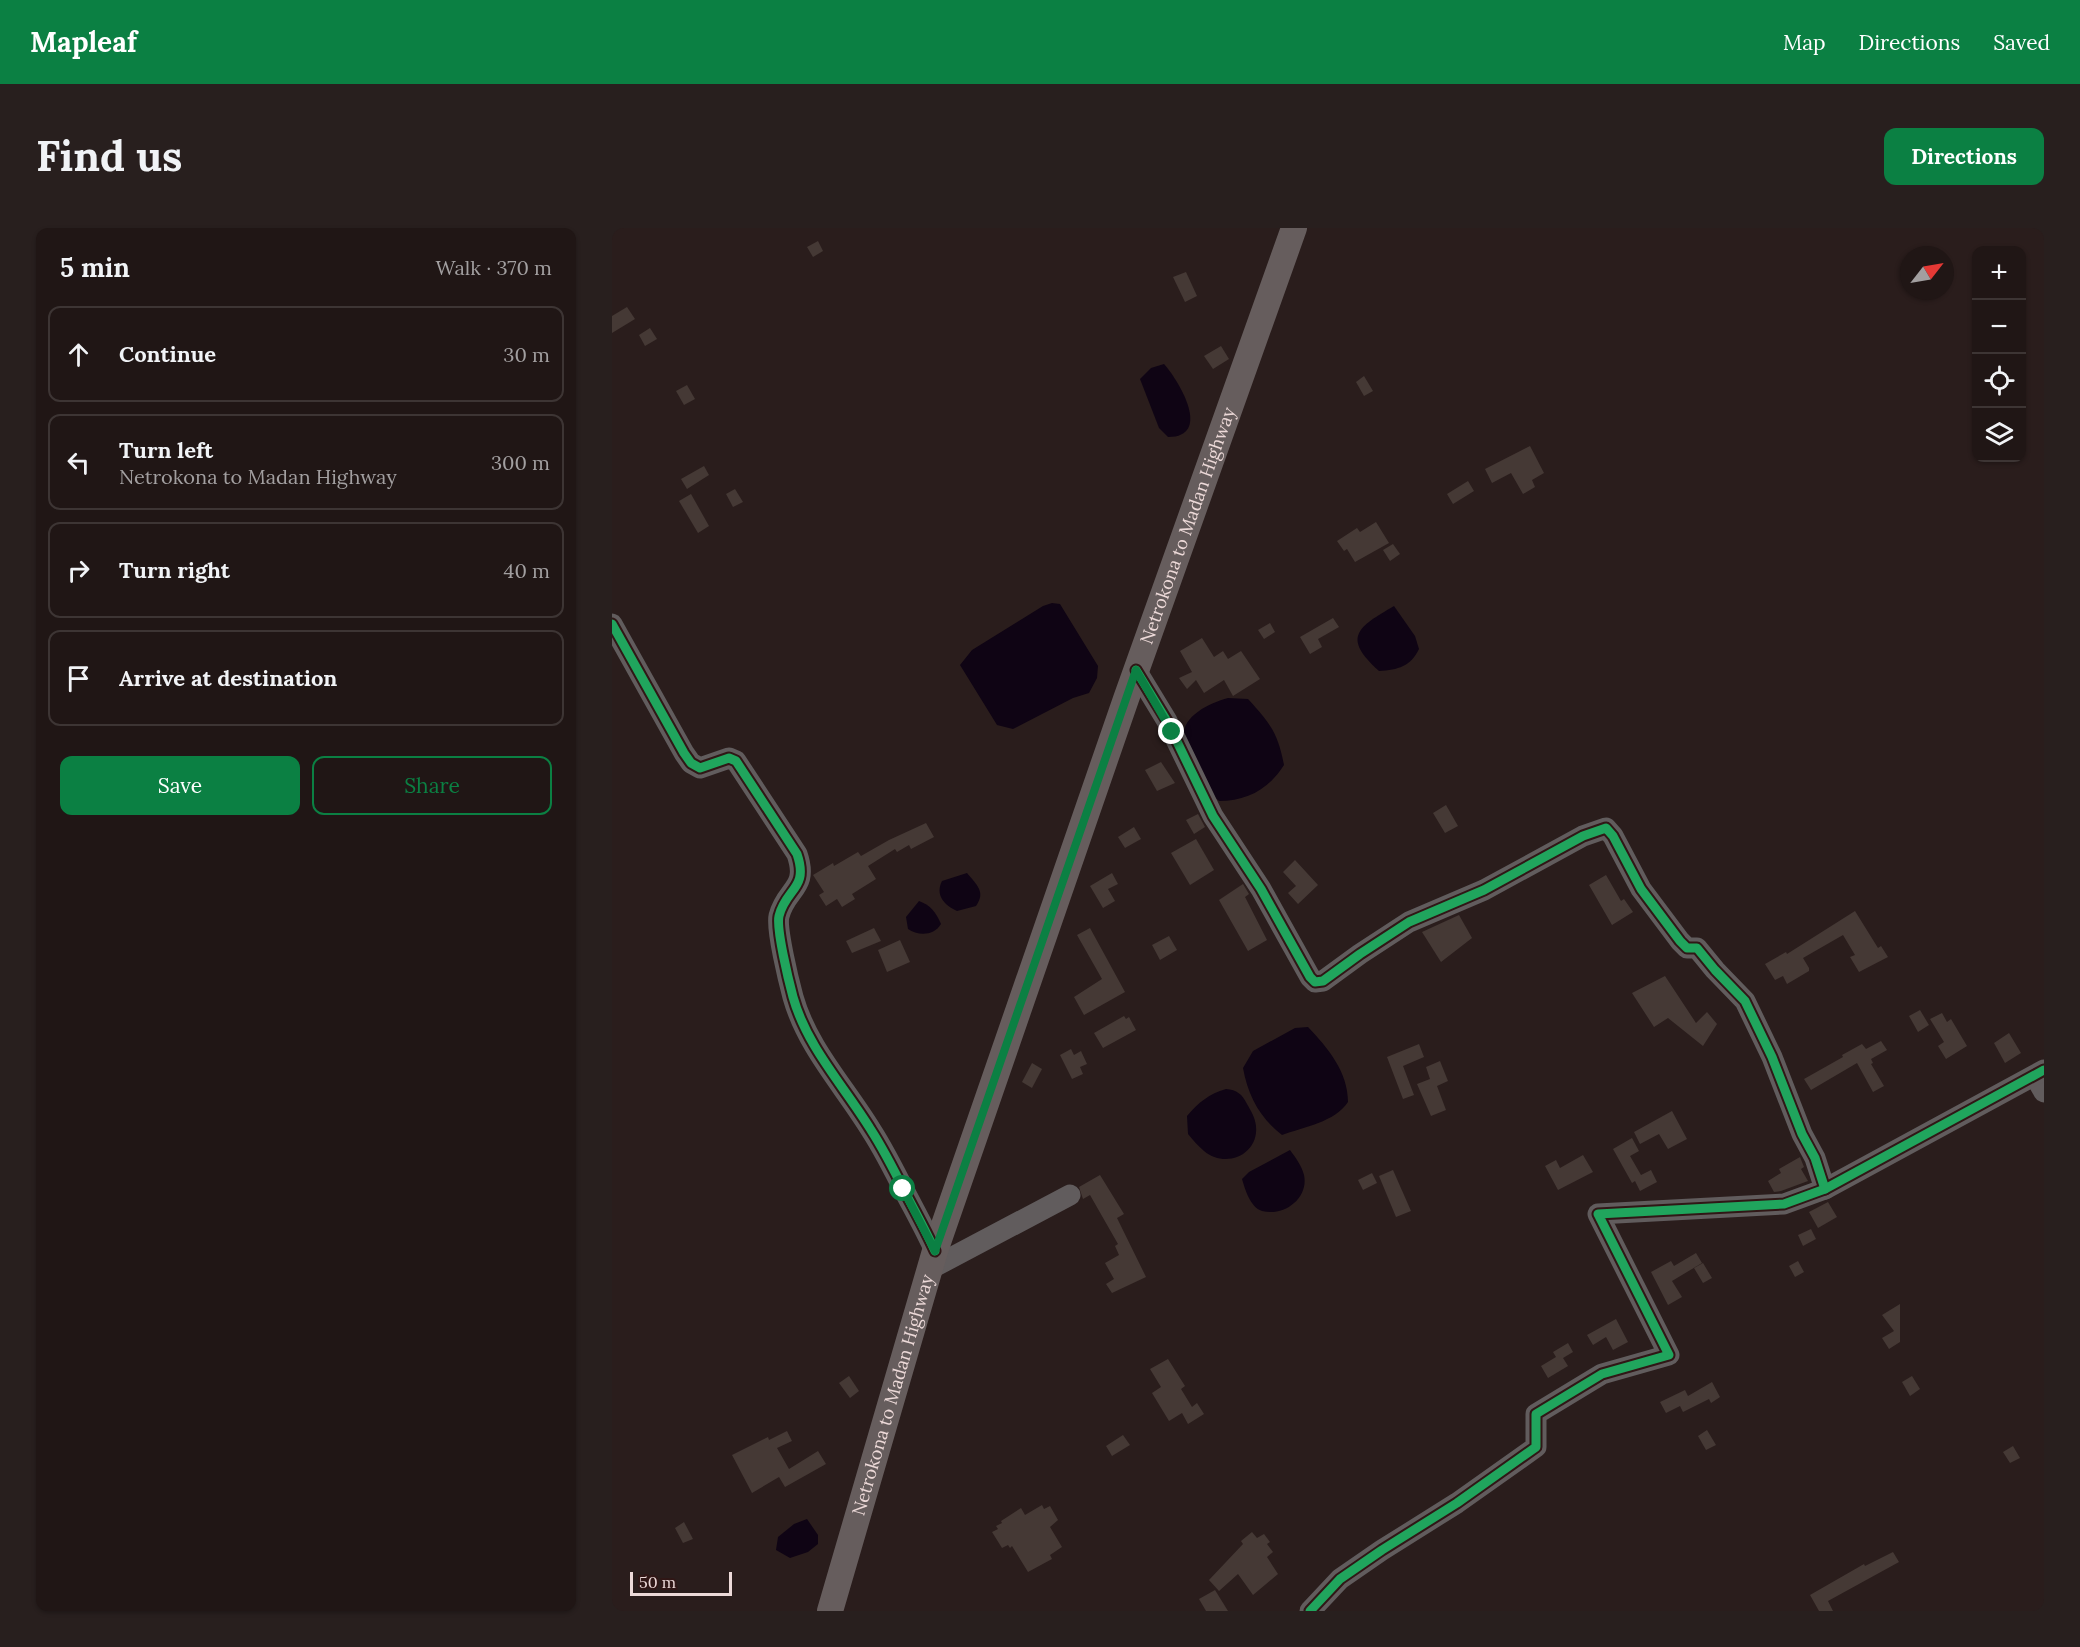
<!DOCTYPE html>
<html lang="en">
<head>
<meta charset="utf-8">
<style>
  :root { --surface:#201615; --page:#281f1e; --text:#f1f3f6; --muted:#a29fa0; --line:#3d3534; --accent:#0b8043 }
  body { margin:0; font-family:Lora,serif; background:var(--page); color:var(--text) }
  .controls { position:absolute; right:18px; top:18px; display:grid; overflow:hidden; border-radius:12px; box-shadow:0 2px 4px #0004 }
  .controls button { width:54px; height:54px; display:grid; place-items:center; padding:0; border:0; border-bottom:2px solid var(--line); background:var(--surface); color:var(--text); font:30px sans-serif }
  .compass { position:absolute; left:1288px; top:18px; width:54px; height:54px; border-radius:50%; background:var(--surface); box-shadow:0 2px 4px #0004; rotate:59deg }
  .scale { position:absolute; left:18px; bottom:15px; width:102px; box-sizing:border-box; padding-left:6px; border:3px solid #ecd9d8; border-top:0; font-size:16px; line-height:21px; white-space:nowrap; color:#ecd9d8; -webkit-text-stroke:4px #301716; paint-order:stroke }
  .stop { position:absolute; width:18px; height:18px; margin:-14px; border:4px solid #0b8043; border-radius:50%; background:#fff }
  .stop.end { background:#0b8043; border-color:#fff; box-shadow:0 2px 6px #0008 }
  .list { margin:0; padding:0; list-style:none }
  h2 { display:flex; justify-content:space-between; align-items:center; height:78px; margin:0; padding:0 24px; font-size:26px }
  h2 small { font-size:20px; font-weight:400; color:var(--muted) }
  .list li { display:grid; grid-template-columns:39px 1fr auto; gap:18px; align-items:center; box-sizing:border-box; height:96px; margin:0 12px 12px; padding:0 12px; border:2px solid var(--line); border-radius:12px }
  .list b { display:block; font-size:22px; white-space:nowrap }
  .list p { margin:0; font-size:20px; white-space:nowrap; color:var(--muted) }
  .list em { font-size:20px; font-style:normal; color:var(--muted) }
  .actions { display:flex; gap:12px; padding:18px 24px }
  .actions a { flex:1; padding:14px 0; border:2px solid var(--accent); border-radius:12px; text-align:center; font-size:21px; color:var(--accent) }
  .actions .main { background:var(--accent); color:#fff }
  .icon { flex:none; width:33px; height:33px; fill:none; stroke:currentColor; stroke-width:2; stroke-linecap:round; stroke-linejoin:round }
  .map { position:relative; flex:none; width:1432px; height:1383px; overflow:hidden; border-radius:12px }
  header { display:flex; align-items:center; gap:36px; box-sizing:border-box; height:84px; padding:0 30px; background:var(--accent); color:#fff }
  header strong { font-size:28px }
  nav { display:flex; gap:33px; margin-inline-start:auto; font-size:21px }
  .intro { display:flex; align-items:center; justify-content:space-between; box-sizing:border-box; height:144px; padding:0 36px }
  h1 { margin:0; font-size:42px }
  .button { padding:15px 27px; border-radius:12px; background:var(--accent); color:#fff; font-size:21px; font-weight:700 }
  main { display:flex; gap:36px; padding:0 36px }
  aside { flex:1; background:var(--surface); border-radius:12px; box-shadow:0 2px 4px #0004 }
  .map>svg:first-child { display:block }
</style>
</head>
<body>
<header>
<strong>Mapleaf</strong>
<nav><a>Map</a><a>Directions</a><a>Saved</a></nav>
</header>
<div class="intro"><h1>Find us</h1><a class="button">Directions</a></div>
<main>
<aside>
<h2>5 min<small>Walk · 370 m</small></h2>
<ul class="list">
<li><svg class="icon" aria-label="ahead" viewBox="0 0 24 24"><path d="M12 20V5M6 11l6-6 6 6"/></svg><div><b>Continue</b></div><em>30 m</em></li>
<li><svg class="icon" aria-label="left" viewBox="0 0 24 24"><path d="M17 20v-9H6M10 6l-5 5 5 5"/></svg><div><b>Turn left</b><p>Netrokona to Madan Highway</p></div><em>300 m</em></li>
<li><svg class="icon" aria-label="right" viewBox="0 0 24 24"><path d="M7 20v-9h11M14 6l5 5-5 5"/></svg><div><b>Turn right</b></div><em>40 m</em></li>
<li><svg class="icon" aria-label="arrive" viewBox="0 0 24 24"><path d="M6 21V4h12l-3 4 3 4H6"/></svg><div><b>Arrive at destination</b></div></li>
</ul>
<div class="actions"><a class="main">Save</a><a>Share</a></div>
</aside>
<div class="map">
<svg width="1432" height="1383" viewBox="0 0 1432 1383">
  <rect width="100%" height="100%" fill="#2a1d1c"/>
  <g fill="#0f0414">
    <path d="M552,136C568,154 600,209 556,209L547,200L528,151L539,140Z"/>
    <polygon points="440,375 448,376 486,438 485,450 477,465 461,470 401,501 385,497 348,437 360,422 431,378"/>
    <path d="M782,378L803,408L807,421C799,438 786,442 767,443C729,409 746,399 782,378Z"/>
    <path d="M616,470L636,471C658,495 666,505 672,537C657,561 635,573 607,573C595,563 590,552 583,538C579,532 574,524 572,517C565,490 595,476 616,470Z"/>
    <path d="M355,645C365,657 374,664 364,678L345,683C332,677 323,667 330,653Z"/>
    <path d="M307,673C318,677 324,684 329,696C322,708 306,708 296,701L294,689Z"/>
    <path d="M696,799C716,820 736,844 736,874C723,894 692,899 670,907C648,890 636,868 631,840L641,823L683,800Z"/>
    <path d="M614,861C625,862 630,866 635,876C639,883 643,889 644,898C647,927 613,941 592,923C586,918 581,912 576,906L575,888C587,874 597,866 614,861Z"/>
    <path d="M678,922C683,929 690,938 692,947C697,970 672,989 650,983C638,979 633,961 630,951L637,944Z"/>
    <polygon points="195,1291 206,1307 206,1316 196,1324 178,1330 164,1322 166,1309 182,1296"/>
  </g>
  <g fill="#453935">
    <polygon points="206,13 211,23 201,29 195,19"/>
    <polygon points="574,44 585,68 573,74 561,49"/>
    <polygon points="15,79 23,91 0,105 0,88"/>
    <polygon points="38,100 45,111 33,118 27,107"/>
    <polygon points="609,118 617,131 601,141 592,128"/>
    <polygon points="752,148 761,163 752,168 744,154"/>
    <polygon points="75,157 83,171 72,177 64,163"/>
    <polygon points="918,218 932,245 920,252 923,259 911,266 899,245 880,255 873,241"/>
    <polygon points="92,238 97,247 75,261 69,251"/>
    <polygon points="856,253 862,263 841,276 835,266"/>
    <polygon points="123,261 131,274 121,279 114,266"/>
    <polygon points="79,266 97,298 86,305 67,273"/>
    <polygon points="764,294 777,315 743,334 735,321 732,323 725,313 745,300 748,304"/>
    <polygon points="781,316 788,326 778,333 771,322"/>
    <polygon points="721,390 727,399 706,411 710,419 698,426 688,409"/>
    <polygon points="658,395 663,404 652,411 646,402"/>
    <polygon points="590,410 602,429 611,423 616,431 629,423 648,451 621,468 612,452 592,465 584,452 575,461 567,450 580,444 568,423"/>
    <polygon points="549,534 563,555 545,563 533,542"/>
    <polygon points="834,577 846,598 833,605 821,585"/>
    <polygon points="586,586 593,599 582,606 574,592"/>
    <polygon points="314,595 322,609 299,621 297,617 285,624 283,621 256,638 264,651 240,666 243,671 230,679 225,671 214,678 207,667 212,664 201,647 221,635 222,638 246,624 249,628 277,612"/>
    <polygon points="522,599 529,611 513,620 506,609"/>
    <polygon points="584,611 602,642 578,657 559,625"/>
    <polygon points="683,632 706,657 686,676 676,665 684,658 671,644"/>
    <polygon points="500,645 506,656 496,661 503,673 491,680 478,658"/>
    <polygon points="994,647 1009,673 1012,671 1021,684 1000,697 977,657"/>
    <polygon points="631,656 637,666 633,669 655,712 636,723 607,672"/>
    <polygon points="1243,683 1266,720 1269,718 1276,729 1247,744 1238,729 1243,727 1231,707 1191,730 1197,740 1197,743 1175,756 1171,748 1163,752 1153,736 1174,724 1175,726"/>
    <polygon points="847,687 860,710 829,734 810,704"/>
    <polygon points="262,700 269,713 240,725 234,713"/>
    <polygon points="478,700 513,764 472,787 462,769 490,751 465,707"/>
    <polygon points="557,708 565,722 548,732 540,717"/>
    <polygon points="288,712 298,734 275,744 266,722"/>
    <polygon points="1053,748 1084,795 1095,784 1105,796 1091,818 1056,790 1042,799 1020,765"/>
    <polygon points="1308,782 1317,797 1306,804 1297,788"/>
    <polygon points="1330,785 1335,794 1339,791 1355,818 1334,831 1326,818 1332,814 1318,791"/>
    <polygon points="512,788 514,791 517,789 524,802 491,820 482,805"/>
    <polygon points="1397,805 1409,825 1393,835 1382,815"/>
    <polygon points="1269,813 1275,822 1259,831 1261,835 1259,836 1272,858 1261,864 1245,835 1199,862 1192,851 1231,829 1230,827 1250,816 1254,821"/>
    <polygon points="807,816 812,829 791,838 802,867 791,871 775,829"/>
    <polygon points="459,821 462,827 469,823 475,836 468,839 471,846 460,851 448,827"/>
    <polygon points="828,833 836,853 825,858 834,882 819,888 805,856 818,851 814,839"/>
    <polygon points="420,835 430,841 420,860 410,854"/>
    <polygon points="1060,883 1075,911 1056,921 1047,906 1028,916 1022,904"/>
    <polygon points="1020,910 1027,923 1018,928 1029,947 1039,942 1045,954 1028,963 1023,953 1020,955 1001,921"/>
    <polygon points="971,927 981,944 946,962 933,938 944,932 948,940"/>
    <polygon points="1188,929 1192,939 1189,941 1196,953 1169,963 1162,964 1156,953 1169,945 1167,941"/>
    <polygon points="781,942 799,983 784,989 767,948"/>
    <polygon points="760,945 765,955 751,962 746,952"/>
    <polygon points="488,947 512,986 505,990 534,1049 500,1065 494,1056 502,1051 493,1035 507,1027 503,1018 506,1016 478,967 471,971 467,959"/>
    <polygon points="1216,974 1225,989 1206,1000 1197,984"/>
    <polygon points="1199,1001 1204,1011 1191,1018 1186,1007"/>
    <polygon points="1084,1025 1090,1035 1060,1053 1070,1069 1056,1077 1039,1044 1059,1033 1062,1038"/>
    <polygon points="1186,1033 1192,1044 1183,1049 1177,1038"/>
    <polygon points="1091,1035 1100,1050 1091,1055 1082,1040"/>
    <polygon points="1288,1076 1288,1114 1277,1121 1270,1110 1282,1103 1270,1087"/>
    <polygon points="1004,1091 1016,1114 1001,1122 994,1109 981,1117 975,1107"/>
    <polygon points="956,1115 961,1124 951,1130 956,1138 936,1150 929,1138 944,1129 941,1124"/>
    <polygon points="556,1131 573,1158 569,1161 580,1179 585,1175 592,1186 576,1196 570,1185 557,1193 540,1165 549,1159 538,1141"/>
    <polygon points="237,1148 247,1163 238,1170 227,1155"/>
    <polygon points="1300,1148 1308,1161 1298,1168 1290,1154"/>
    <polygon points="1100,1154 1108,1169 1099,1175 1097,1171 1071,1184 1068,1178 1054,1185 1048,1174 1073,1162 1076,1168"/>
    <polygon points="1095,1202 1104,1217 1094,1222 1086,1208"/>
    <polygon points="175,1203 180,1213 165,1220 177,1241 206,1223 214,1236 173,1259 167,1249 140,1265 120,1227 156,1209 157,1212"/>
    <polygon points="511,1207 518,1217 500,1228 494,1218"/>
    <polygon points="1401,1218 1408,1230 1398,1235 1391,1224"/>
    <polygon points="430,1277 432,1281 438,1278 446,1292 438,1299 450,1319 438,1327 440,1331 416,1344 400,1318 398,1320 396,1317 390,1320 380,1304 386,1301 384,1298 390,1295 389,1293 409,1280 413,1287"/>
    <polygon points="72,1294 81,1311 71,1315 63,1300"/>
    <polygon points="640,1304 645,1310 652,1306 658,1314 655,1316 661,1324 655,1329 666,1346 641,1367 626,1346 607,1363 597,1352 631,1316 629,1313"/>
    <polygon points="1281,1324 1287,1334 1216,1373 1221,1383 1207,1383 1198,1367 1252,1336 1253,1338"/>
    <polygon points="603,1362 616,1383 594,1383 587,1371"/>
  </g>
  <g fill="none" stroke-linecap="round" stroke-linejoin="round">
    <g stroke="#615c5d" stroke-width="21">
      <path d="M0,396L72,525L79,535L88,540L117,530L124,533L185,626C197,661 174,660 167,688C164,701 177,754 181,769C195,819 232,858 259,902C272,922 283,944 294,966C304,985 314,1003 323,1023"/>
      <polyline points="524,442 555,493 601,588 649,661 698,749 703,754 711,753 748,726 797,694 872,662 971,608 994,600 1001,608 1029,661 1068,713 1075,720 1085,720 1103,742 1133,773 1160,829 1190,906 1203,930 1213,961"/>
      <polyline points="1423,848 1432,864"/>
      <polyline points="318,1041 458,967"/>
      <polyline points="698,1383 728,1351 770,1322 845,1275 924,1219 924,1186 990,1146 1057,1127 986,986 1172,976 1213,961 1432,842"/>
    </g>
    <path stroke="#665d5d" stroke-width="26" id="s1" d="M218,1383L323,1023L514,471L682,0"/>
    <defs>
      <g id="cycleway">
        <path d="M0,396L72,525L79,535L88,540L117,530L124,533L185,626C197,661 174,660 167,688C164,701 177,754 181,769C195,819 232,858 259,902C272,922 283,944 294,966C304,985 314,1003 323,1023"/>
        <polyline points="524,442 555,493 601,588 649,661 698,749 703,754 711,753 748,726 797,694 872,662 971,608 994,600 1001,608 1029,661 1068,713 1075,720 1085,720 1103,742 1133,773 1160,829 1190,906 1203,930 1213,961"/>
        <polyline points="698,1383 728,1351 770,1322 845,1275 924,1219 924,1186 990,1146 1057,1127 986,986 1172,976 1213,961 1432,842"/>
      </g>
    </defs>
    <use href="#cycleway" stroke="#301716" stroke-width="13"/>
    <use href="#cycleway" stroke="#20a55d" stroke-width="9"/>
  </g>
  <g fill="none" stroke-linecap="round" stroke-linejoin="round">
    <polyline stroke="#0b8043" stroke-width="8" points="291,961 323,1023 524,442 560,504"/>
  </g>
  <g text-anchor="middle" stroke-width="5" stroke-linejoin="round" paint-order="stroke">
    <g font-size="18" fill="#ecd9d8" stroke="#301716">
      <text dy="6" stroke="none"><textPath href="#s1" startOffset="1143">Netrokona to Madan Highway</textPath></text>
      <text dy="6" stroke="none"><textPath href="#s1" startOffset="225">Netrokona to Madan Highway</textPath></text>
    </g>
  </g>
</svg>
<div class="controls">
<button>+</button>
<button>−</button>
<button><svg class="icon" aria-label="locate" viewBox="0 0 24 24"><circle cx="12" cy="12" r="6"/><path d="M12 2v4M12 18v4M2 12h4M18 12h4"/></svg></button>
<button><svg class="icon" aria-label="layers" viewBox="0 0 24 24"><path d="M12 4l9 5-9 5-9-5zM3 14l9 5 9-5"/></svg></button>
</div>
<svg class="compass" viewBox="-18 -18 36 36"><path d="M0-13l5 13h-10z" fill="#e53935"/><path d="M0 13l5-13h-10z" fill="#a29fa0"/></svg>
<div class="scale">50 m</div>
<div class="stop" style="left:291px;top:961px"></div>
<div class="stop end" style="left:560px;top:504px"></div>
</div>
</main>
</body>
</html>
